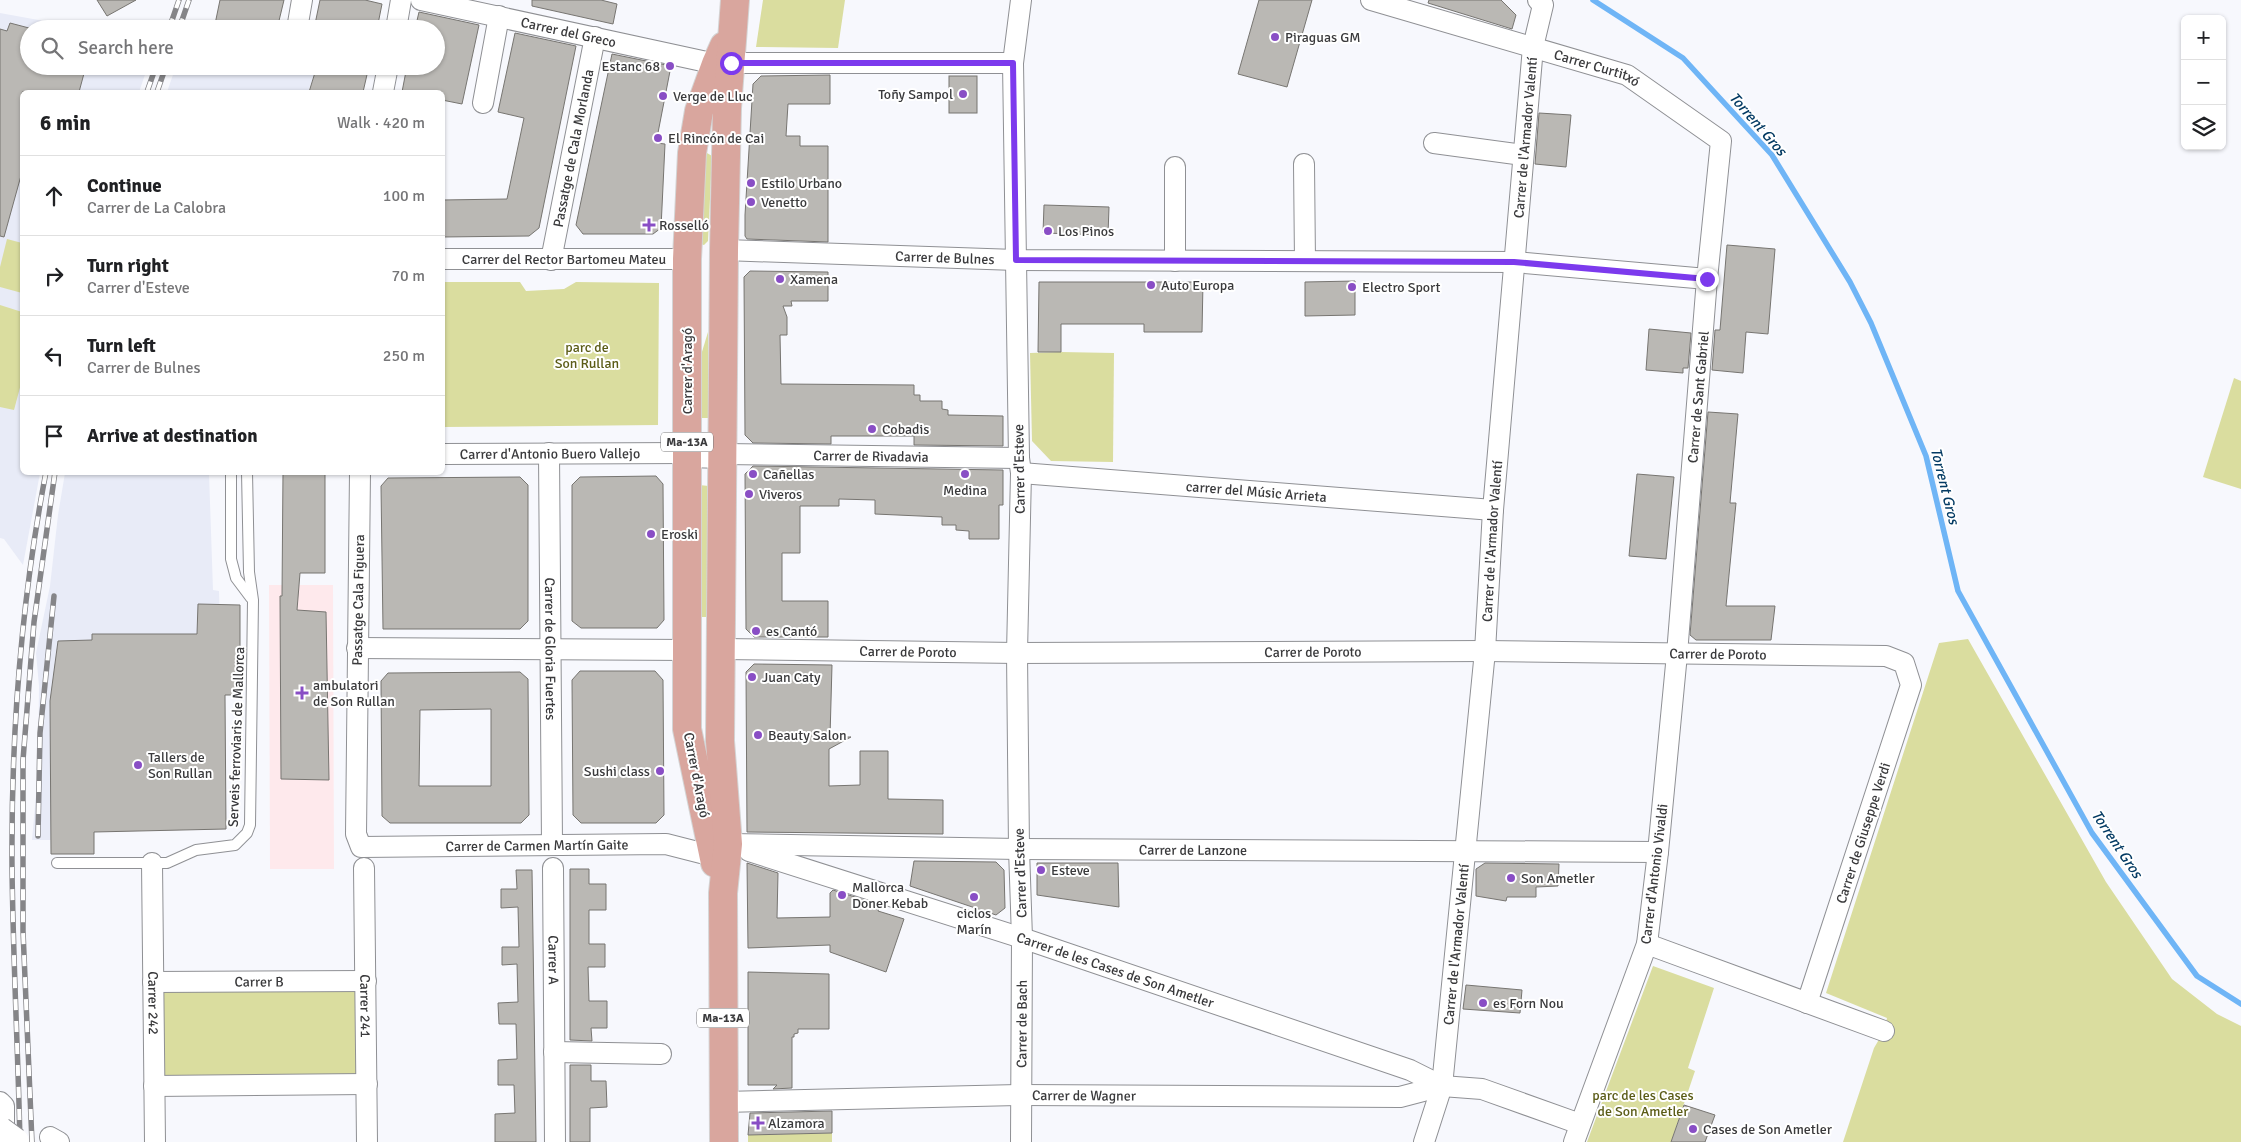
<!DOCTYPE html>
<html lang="en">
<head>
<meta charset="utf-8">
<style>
  :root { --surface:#fff; --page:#f2f2f2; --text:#202124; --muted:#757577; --line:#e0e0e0 }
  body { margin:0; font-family:Signika,sans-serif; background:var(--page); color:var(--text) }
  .controls { position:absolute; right:15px; top:15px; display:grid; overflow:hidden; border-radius:8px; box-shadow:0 1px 4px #0004 }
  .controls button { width:45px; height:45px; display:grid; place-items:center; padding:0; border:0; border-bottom:1px solid var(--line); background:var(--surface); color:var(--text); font:25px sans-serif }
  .stop { position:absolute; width:15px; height:15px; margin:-11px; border:4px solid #7c3aed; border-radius:50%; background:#fff }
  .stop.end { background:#7c3aed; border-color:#fff; box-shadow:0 1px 5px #0008 }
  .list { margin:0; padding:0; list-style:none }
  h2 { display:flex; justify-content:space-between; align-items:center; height:65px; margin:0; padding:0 20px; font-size:21px }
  h2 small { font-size:16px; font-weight:400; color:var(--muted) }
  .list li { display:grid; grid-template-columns:32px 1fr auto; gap:15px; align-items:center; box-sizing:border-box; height:80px; padding:0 20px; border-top:1px solid var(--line) }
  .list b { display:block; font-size:19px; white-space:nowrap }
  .list p { margin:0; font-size:16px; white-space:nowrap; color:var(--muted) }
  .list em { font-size:16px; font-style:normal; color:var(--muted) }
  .icon { flex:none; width:28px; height:28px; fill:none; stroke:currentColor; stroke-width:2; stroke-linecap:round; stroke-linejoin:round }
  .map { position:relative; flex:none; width:2241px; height:1142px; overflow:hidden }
  .search { position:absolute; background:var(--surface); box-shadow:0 1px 4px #0004; left:20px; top:20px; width:425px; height:55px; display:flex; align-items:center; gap:12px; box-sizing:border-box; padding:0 18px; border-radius:28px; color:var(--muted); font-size:19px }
  .panel { position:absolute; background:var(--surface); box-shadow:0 1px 4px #0004; left:20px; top:90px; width:425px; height:385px; border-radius:8px }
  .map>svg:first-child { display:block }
</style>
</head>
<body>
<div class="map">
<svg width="2241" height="1142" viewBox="0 0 2241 1142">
  <rect width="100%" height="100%" fill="#f7f8fd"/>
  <g fill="#e8ebf7">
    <polygon points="0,13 88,29 29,29 29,66 148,66 139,92 22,92 22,472 40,473 23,565 4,539 0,538"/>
    <polygon points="176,66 263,66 314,75 308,92 167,92"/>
    <polygon points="65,473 209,473 213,590 219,591 222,692 91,828 54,840 32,840 38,772 39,686 36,653 50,586 58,515"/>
  </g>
  <polygon fill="#fee9ec" points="269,585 333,585 334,869 270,869"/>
  <g fill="#dadd9f">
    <polygon points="763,0 845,0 838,48 756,47"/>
    <polygon points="707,153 712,156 708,241 704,245 700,244 702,155"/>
    <polygon points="7,239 22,243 22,293 0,287 0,267"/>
    <polygon points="443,282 520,282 526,291 564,289 576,282 659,283 658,425 443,427"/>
    <polygon points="0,305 22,312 22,380 14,410 0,407"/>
    <polygon points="708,332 709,418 699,418 698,365"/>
    <polygon points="1061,352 1114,353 1113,462 1051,461 1032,441 1030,353"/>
    <polygon points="2234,378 2241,381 2241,489 2203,477"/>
    <polygon points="699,485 709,486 710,617 699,617"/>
    <polygon points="1968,639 2106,882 2172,979 2217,1014 2241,1026 2241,1142 1843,1142 1874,1048 1884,1031 1887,1018 1826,993 1939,643"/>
    <polygon points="1653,966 1714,988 1688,1068 1695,1071 1671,1142 1587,1142"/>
    <polygon points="366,981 367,1084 154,1086 153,982"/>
    <polygon points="832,1133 832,1142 748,1142 748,1135"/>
  </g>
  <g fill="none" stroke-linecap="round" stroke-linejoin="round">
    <polyline stroke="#6fb5f6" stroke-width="5.5" points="1593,0 1683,58 1772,155 1850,282 1871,323 1926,456 1958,591 2092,833 2197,976 2241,1004"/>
  </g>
  <g fill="#bab8b4" stroke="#777571" fill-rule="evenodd">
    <polygon points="97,0 136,0 107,16"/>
    <polygon points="220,0 284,0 277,29 214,29"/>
    <polygon points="320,0 365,0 382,4 377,29 314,29"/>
    <polygon points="532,0 601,0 617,4 613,24 532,6"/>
    <polygon points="1259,0 1312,0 1287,87 1238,74"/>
    <polygon points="1429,0 1501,0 1516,15 1512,29 1428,3"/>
    <polygon points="419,12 479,25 462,104 442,100 442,92 402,92 407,66 436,66 436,29 415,29"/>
    <polygon points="10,23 29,28 29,66 86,66 79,92 22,92 22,172 4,237 0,236 0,29 7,31"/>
    <polygon points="515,33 576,46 539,228 529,236 442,237 442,200 507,199 524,118 498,112"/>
    <polygon points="612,54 671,66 656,143 665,144 661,228 653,234 583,234 576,225"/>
    <polygon points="317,66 369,66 363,92 309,92"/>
    <polygon points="830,75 830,104 788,104 786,136 800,136 800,146 828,146 828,242 747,239 745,236 745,215 753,84 761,76"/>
    <rect x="949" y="76" width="28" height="37"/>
    <polygon points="1539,113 1571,115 1566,167 1535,164"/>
    <polygon points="1044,205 1109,207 1108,235 1043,233"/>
    <polygon points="1727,245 1775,249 1768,334 1746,332 1743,373 1712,370 1715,330 1720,330"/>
    <polygon points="750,271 828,272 828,301 791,301 792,306 783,306 787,317 787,335 780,335 781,384 914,385 914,395 920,395 920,401 942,401 942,409 948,410 948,415 1003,416 1003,446 914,445 914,436 831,436 831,444 753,443 745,435 744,277"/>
    <polygon points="1355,281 1355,315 1305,316 1305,282"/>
    <polygon points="1039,282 1203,282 1202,332 1144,332 1144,324 1061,324 1061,352 1038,352"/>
    <polygon points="1649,329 1691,333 1688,368 1683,368 1683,373 1646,370"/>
    <polygon points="1708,412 1738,414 1730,503 1736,503 1726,606 1775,606 1771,640 1696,640 1690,635"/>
    <polygon points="753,466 1003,470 1003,505 999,505 999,539 969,539 969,531 956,530 956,525 942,525 942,517 875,514 875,500 839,499 839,506 800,506 800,553 782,553 782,601 828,601 828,637 754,637 746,629 745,474"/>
    <polygon points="283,472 325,472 325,573 300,573 297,610 326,612 329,780 281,779 280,596 282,596"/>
    <polygon points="1637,474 1674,477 1666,559 1629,556"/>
    <polygon points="656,476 663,484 664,620 657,628 581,628 572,621 572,485 580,477"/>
    <polygon points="520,477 528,485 528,621 520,629 383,629 381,486 388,478"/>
    <polygon points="198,604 240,605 240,695 225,695 226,829 94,832 94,854 51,854 50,701 58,641 92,640 92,634 197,634"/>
    <polygon points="754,664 832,665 830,737 851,737 829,749 829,786 860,785 860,751 888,751 888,799 943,800 943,834 747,832 746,672"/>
    <polygon points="580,671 655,671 663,680 664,815 656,823 581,823 573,815 572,680"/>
    <path d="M520,672L528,679L529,815L521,823H390L382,816L381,681L388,673ZM491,709V786H419L420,710Z"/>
    <polygon points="914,861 996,862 1004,870 1005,908 996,915 910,886"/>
    <polygon points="747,863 778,873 777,918 830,917 830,893 833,890 880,905 878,911 904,919 886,972 830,952 830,945 748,948"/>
    <polygon points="1037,863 1118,863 1119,907 1037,895"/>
    <polygon points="1485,863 1559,864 1558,886 1536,887 1536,897 1507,897 1506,901 1476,896 1476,869"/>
    <polygon points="570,869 589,869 589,884 606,884 606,910 589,910 589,944 605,944 605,967 588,967 589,1001 607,1001 607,1028 591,1028 592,1041 570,1040"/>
    <polygon points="516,870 532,870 536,1142 495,1142 495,1114 515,1113 514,1085 498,1085 498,1060 517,1059 516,1024 499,1024 498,1003 518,1002 517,964 502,965 502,947 519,947 518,907 501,908 501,889 517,889"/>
    <polygon points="748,972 829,974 829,1029 798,1029 798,1033 794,1034 794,1037 792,1037 792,1088 773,1089 777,1085 748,1085"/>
    <polygon points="1466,985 1522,990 1520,1013 1463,1009"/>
    <polygon points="570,1065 591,1065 591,1081 606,1081 607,1107 590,1108 590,1142 570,1142"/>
    <polygon points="1684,1105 1715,1115 1705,1142 1671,1142"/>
    <polygon points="832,1111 832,1133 748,1135 750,1113"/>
  </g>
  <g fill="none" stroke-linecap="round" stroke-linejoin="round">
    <defs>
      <g id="lane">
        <polyline points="231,472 231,559 236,578 251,598"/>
        <polyline points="57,863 167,863 196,850 235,845 247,833 250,825 253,600 249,572 247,472"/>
      </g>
      <g id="street">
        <path id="s1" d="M421,0L716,64"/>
        <path id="s2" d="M1371,0L1627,75L1721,141L1707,279L1677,654L1658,852L1647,944L1574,1142"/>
        <polyline points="297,29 302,0"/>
        <polyline points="396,29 401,0"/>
        <polyline points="731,63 1013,63"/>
        <polyline points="383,92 388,66"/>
        <polyline points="483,103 499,16"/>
        <polyline points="1434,143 1523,155"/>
        <polyline points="1304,164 1305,261"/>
        <polyline points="1175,167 1175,261"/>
        <path id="s3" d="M724,250L1016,260L1514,262L1707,279"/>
        <path id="s4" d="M442,259H687"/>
        <path id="s5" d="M551,260L595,37"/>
        <path id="s6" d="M549,453L552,844"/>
        <path id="s7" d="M442,454L687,453"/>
        <path id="s8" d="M723,454L1019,458"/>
        <path id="s9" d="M360,472L356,834L361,847L666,844L713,856"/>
        <path id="s10" d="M1021,473L1493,510"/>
        <polyline points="357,648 689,650"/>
        <path id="s11" d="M722,649L1017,653L1485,651L1886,656L1904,663L1911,685L1807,1003"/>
        <path id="s12" d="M728,844L1019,849L1658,852"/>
        <path id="s13" d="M749,851L1022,938L1410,1070L1442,1086"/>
        <path id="s14" d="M152,863L155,1142"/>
        <path id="s15" d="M364,868L367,1142"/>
        <path id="s16" d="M553,868L555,1142"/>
        <polyline points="1647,944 1884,1031"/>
        <path id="s17" d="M153,982L366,981"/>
        <polyline points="554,1052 661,1054"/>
        <polyline points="154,1086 367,1084"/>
        <polyline points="0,1102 4,1106 4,1142"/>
        <path id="s18" d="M724,1102L1020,1095L1400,1097L1442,1086L1482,1089L1580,1124"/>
        <polyline points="50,1137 59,1142"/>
        <path id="s19" d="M1021,1142L1022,938L1019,849L1017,653L1021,473L1019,458L1013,63L1021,0"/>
        <path id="s20" d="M1424,1142L1442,1086L1485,651L1493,510L1533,47L1543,5L1538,0"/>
      </g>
      <polyline id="secondary" points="687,453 723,454"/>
      <g id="primary">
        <polyline points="715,863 687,729 687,259 692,153 699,111 716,64 724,46"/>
        <polyline points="724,1142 723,893 728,844 720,741 724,250 727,108 735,0"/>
      </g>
    </defs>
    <use href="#lane" stroke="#8f9094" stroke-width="12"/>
    <use href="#street" stroke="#8f9094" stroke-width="22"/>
    <use href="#secondary" stroke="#8f9094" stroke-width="30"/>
    <use href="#primary" stroke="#d4d4d4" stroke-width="30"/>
    <use href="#lane" stroke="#fff" stroke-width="10"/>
    <use href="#street" stroke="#fff" stroke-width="20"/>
    <use href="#secondary" stroke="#fff" stroke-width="28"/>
    <use href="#primary" stroke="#d9a69e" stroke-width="28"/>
    <defs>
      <g id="rail">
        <polyline points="169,29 179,0"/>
        <polyline points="179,29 189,0"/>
        <polyline points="147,92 156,66"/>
        <polyline points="157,92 166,66"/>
        <polyline points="38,836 40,733 54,596"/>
        <path d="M20,1142C18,1050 13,959 12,867C11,735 21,602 46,472"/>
        <polyline points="32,1142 23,931 23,760 34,622 55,472"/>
      </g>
    </defs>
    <use href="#rail" stroke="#858588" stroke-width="5.5"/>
    <use href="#rail" stroke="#fff" stroke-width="4" stroke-dasharray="11" stroke-linecap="butt"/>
    <defs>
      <polyline id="secondary-bridge" points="0,1131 15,1142"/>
    </defs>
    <use href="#secondary-bridge" stroke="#8f9094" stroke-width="30" stroke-linecap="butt"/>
    <use href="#secondary-bridge" stroke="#fff" stroke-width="28"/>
  </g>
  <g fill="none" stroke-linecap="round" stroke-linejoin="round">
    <polyline stroke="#7c3aed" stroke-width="6" points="731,63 1013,63 1016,260 1514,262 1707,279"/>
  </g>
  <g fill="#894ec5" stroke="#fff" stroke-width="2">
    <circle cx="1275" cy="37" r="5"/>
    <circle cx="670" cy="66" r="5"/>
    <circle cx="963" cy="94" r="5"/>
    <circle cx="663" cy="96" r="5"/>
    <circle cx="658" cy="138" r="5"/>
    <circle cx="751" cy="183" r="5"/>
    <circle cx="751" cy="202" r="5"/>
    <path d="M646.5 217.5h5v5h5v5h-5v5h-5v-5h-5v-5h5z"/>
    <circle cx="1048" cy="231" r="5"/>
    <circle cx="780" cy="279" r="5"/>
    <circle cx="1151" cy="285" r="5"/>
    <circle cx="1352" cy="287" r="5"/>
    <circle cx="872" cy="429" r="5"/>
    <circle cx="753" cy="474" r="5"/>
    <circle cx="965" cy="474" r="5"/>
    <circle cx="749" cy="494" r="5"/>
    <circle cx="651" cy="534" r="5"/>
    <circle cx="756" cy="631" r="5"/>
    <circle cx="752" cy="677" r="5"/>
    <path d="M299.5 685.5h5v5h5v5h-5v5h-5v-5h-5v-5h5z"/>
    <circle cx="758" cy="735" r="5"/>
    <circle cx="138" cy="765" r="5"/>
    <circle cx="660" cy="771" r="5"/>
    <circle cx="1041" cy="870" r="5"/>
    <circle cx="1511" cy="878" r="5"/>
    <circle cx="842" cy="895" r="5"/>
    <circle cx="974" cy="897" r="5"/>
    <circle cx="1483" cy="1003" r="5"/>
    <path d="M755.5 1115.5h5v5h5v5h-5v5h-5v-5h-5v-5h5z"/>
    <circle cx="1693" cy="1129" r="5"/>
  </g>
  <g text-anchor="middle" stroke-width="4" stroke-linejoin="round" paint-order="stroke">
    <g fill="#fff" stroke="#757576" stroke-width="1">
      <rect x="661" y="432.5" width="52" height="19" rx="4"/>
      <rect x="697" y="1008.5" width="52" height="19" rx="4"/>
    </g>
    <g font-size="12" font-weight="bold" fill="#3a3a3c">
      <text x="687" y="446">Ma-13A</text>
      <text x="723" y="1022">Ma-13A</text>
    </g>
    <g font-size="14" fill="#3a3a3c" stroke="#fff">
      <text dy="5" stroke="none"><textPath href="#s1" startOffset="151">Carrer del Greco</textPath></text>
      <text dy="5" stroke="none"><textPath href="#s2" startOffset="236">Carrer Curtitxó</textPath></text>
      <text dy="5" stroke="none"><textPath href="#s20" startOffset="1011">Carrer de l'Armador Valentí</textPath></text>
      <text dy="5" stroke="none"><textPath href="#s5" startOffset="114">Passatge de Cala Morlanda</textPath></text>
      <text dy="5" stroke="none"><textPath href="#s3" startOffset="221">Carrer de Bulnes</textPath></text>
      <text dy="5" stroke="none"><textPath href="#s4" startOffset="122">Carrer del Rector Bartomeu Mateu</textPath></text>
      <text transform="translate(687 371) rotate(-90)" y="5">Carrer d'Aragó</text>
      <text transform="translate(1698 397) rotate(-85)" y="5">Carrer de Sant Gabriel</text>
      <text dy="5" stroke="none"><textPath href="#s7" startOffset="108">Carrer d'Antonio Buero Vallejo</textPath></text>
      <text dy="5" stroke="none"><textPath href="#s8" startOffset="148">Carrer de Rivadavia</textPath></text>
      <text transform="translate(1019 469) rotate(-91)" y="5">Carrer d'Esteve</text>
      <text dy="5" stroke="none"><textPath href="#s10" startOffset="236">carrer del Músic Arrieta</textPath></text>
      <text dy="5" stroke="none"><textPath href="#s20" startOffset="606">Carrer de l'Armador Valentí</textPath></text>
      <text transform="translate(358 600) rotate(-89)" y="5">Passatge Cala Figuera</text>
      <text dy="5" stroke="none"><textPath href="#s6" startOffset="196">Carrer de Gloria Fuertes</textPath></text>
      <text dy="5" stroke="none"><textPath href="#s11" startOffset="186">Carrer de Poroto</textPath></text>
      <text dy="5" stroke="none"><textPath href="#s11" startOffset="591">Carrer de Poroto</textPath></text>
      <text dy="5" stroke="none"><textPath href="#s11" startOffset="996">Carrer de Poroto</textPath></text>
      <text transform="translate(236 737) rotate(-88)" y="5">Serveis ferroviaris de Mallorca</text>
      <text transform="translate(697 775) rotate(79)" y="5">Carrer d'Aragó</text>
      <text transform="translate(1863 833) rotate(-72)" y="5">Carrer de Giuseppe Verdi</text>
      <text dy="5" stroke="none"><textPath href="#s9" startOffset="552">Carrer de Carmen Martín Gaite</textPath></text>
      <text dy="5" stroke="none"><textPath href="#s12" startOffset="465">Carrer de Lanzone</textPath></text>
      <text transform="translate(1020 873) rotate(-92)" y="5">Carrer d'Esteve</text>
      <text transform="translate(1654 874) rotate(-83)" y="5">Carrer d'Antonio Vivaldi</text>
      <text dy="5" stroke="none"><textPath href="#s20" startOffset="201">Carrer de l'Armador Valentí</textPath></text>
      <text dy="5" stroke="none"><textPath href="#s16" startOffset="92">Carrer A</textPath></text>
      <text dy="5" stroke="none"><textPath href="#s13" startOffset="385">Carrer de les Cases de Son Ametler</textPath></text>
      <text dy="5" stroke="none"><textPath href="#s17" startOffset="106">Carrer B</textPath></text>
      <text dy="5" stroke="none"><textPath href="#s14" startOffset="140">Carrer 242</textPath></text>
      <text dy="5" stroke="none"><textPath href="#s15" startOffset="138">Carrer 241</textPath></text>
      <text dy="5" stroke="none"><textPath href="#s19" startOffset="118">Carrer de Bach</textPath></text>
      <text dy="5" stroke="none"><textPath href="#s18" startOffset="360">Carrer de Wagner</textPath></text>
    </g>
    <g font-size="14" fill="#3a3a3c" stroke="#fff" text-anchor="start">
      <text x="1285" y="42">Piraguas GM</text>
      <text x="660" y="71" text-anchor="end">Estanc 68</text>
      <text x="953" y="99" text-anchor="end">Toñy Sampol</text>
      <text x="673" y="101">Verge de Lluc</text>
      <text x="668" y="143">El Rincón de Cai</text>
      <text x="761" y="188">Estilo Urbano</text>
      <text x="761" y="207">Venetto</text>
      <text x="659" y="230">Rosselló</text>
      <text x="1058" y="236">Los Pinos</text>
      <text x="790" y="284">Xamena</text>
      <text x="1161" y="290">Auto Europa</text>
      <text x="1362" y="292">Electro Sport</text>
      <text x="882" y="434">Cobadis</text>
      <text x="763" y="479">Cañellas</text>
      <text x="965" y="495" text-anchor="middle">Medina</text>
      <text x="759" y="499">Viveros</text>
      <text x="661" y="539">Eroski</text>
      <text x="766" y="636">es Cantó</text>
      <text x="762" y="682">Juan Caty</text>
      <text x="313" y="690">ambulatori<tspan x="313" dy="16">de Son Rullan</tspan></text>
      <text x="768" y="740">Beauty Salon</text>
      <text x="148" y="762">Tallers de<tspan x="148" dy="16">Son Rullan</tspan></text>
      <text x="650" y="776" text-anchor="end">Sushi class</text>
      <text x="1051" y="875">Esteve</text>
      <text x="1521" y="883">Son Ametler</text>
      <text x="852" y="892">Mallorca<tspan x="852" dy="16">Doner Kebab</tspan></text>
      <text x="974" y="918" text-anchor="middle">ciclos<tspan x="974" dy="16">Marín</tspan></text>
      <text x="1493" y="1008">es Forn Nou</text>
      <text x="768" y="1128">Alzamora</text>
      <text x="1703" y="1134">Cases de Son Ametler</text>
    </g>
    <g font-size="14" fill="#5b5c17" stroke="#fff">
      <text x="587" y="352">parc de<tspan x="587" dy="16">Son Rullan</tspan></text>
      <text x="1643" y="1100">parc de les Cases<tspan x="1643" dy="16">de Son Ametler</tspan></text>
    </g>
    <g font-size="15" font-style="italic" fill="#033a63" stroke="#fff">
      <text transform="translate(1758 124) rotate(49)" y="5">Torrent Gros</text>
      <text transform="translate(1945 486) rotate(76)" y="5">Torrent Gros</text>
      <text transform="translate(2117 844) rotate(56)" y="5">Torrent Gros</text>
    </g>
  </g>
</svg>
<div class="controls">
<button>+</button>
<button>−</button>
<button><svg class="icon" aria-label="layers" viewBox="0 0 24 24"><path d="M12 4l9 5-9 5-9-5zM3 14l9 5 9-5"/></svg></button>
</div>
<div class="stop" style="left:731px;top:63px"></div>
<div class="stop end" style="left:1707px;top:279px"></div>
<div class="search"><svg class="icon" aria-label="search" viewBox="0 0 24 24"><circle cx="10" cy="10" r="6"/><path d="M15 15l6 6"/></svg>Search here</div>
<section class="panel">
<h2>6 min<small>Walk · 420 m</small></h2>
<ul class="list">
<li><svg class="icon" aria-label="ahead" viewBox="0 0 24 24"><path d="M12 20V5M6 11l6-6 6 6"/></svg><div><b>Continue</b><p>Carrer de La Calobra</p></div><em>100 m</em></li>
<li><svg class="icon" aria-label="right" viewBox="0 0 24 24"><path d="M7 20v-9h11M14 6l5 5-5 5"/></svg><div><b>Turn right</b><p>Carrer d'Esteve</p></div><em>70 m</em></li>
<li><svg class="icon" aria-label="left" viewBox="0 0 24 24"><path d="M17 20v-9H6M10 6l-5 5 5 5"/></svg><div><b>Turn left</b><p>Carrer de Bulnes</p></div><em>250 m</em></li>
<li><svg class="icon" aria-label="arrive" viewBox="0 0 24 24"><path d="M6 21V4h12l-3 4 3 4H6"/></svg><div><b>Arrive at destination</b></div></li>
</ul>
</section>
</div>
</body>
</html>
